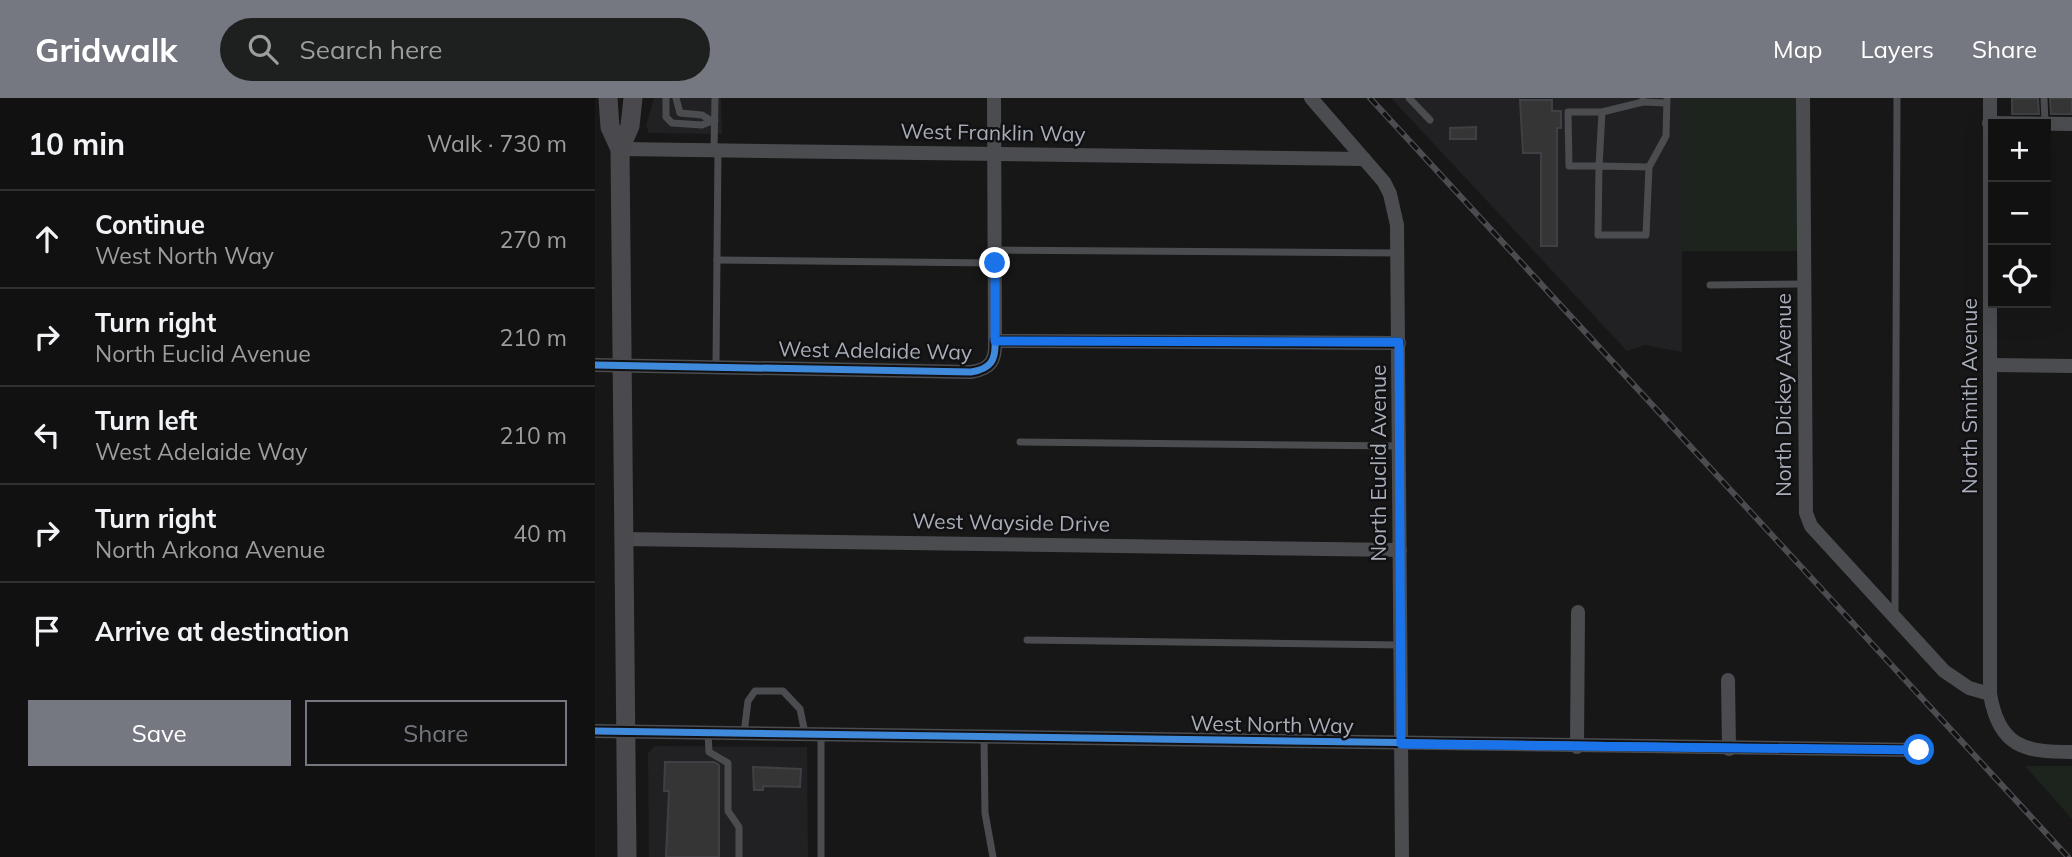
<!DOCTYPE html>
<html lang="en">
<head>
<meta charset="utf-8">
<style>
  :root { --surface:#111; --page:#1e1f1f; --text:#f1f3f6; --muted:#9c9d9f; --line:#303131; --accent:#757880 }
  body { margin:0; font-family:Mulish,sans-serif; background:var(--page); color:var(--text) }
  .controls { position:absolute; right:21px; top:21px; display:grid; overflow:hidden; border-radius:0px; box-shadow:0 7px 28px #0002 }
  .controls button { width:63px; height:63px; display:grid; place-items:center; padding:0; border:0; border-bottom:2px solid var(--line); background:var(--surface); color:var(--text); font:35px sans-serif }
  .stop { position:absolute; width:21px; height:21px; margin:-16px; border:5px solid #1a73e8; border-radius:50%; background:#fff }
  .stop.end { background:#1a73e8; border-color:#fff; box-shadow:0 2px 7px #0008 }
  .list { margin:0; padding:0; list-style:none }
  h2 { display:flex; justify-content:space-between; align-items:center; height:91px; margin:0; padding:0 28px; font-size:30px }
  h2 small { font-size:23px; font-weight:400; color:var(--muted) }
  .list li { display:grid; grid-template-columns:46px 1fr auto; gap:21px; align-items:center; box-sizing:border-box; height:98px; padding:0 28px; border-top:2px solid var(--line) }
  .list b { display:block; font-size:26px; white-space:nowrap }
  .list p { margin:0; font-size:23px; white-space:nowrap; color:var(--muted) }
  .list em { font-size:23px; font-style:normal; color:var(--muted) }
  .actions { display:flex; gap:14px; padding:21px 28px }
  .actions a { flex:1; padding:16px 0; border:2px solid var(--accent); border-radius:0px; text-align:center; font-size:24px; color:var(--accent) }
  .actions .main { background:var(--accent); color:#fff }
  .icon { flex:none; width:38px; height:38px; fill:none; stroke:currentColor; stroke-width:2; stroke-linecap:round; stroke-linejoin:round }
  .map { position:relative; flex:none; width:1477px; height:759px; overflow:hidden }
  header { display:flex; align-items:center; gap:42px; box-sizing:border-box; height:98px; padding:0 35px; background:var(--accent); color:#fff }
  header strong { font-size:33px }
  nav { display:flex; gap:38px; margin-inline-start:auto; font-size:24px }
  .search { width:490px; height:63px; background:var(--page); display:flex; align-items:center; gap:18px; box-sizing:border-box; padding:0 24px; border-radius:38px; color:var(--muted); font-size:26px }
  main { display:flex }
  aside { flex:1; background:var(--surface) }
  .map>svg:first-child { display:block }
</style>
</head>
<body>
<header>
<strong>Gridwalk</strong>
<div class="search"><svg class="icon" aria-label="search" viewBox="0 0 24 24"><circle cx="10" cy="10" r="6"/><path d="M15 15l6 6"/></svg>Search here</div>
<nav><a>Map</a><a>Layers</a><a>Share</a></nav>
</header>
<main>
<aside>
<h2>10 min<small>Walk · 730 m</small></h2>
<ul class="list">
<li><svg class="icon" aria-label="ahead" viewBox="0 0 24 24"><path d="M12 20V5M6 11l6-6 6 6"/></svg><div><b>Continue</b><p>West North Way</p></div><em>270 m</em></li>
<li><svg class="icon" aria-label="right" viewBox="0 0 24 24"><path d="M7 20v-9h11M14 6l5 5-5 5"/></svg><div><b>Turn right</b><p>North Euclid Avenue</p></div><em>210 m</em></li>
<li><svg class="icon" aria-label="left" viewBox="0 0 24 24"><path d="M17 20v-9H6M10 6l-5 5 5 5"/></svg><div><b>Turn left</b><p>West Adelaide Way</p></div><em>210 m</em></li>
<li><svg class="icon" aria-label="right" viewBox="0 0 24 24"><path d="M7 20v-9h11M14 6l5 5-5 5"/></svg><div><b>Turn right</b><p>North Arkona Avenue</p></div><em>40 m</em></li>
<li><svg class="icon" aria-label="arrive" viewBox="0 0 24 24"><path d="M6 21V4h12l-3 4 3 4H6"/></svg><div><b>Arrive at destination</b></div></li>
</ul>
<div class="actions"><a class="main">Save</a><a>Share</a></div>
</aside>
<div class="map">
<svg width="1477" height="759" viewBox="0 0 1477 759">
  <rect width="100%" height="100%" fill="#171717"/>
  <g fill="#212123">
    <polygon points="59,0 126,0 127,36 54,35 51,28"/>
    <polygon points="796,0 1087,0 1087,254 1050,247 1032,253"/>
    <polygon points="60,648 212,649 213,759 54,759 53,655"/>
  </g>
  <g fill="#1d241e">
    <polygon points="1087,0 1203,0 1202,153 1087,153"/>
    <polygon points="1430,668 1477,668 1477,721"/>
  </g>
  <g fill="#353536" stroke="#3f4043" stroke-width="2">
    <polygon points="1417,0 1443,0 1444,16 1417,16"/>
    <polygon points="1455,0 1477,0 1477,16 1456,16"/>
    <polygon points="925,2 957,2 957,13 966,13 966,30 962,30 962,148 946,148 946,55 928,55"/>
    <polygon points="881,29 881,41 855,41 855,30"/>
    <polygon points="70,664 119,664 124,667 124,759 71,759 74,693 69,693"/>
    <polygon points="158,669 206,671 205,689 168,688 168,692 159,692"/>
  </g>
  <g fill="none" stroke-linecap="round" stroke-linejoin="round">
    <g stroke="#4b4c50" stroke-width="7">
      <polyline points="71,0 71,19 77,25 107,27 120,22"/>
      <polyline points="81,0 85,15 107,17 115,22"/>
      <polyline points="814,0 835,22"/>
      <polyline points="1048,0 1048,4 1071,5"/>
      <polyline points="1449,0 1450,25"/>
      <polyline points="1007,14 973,14 974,68 1004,68 1007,14 1048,4"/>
      <polyline points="119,52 120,0"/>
      <polyline points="1054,69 1004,68 1003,137 1051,137 1054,69 1071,38 1072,0"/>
      <polyline points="400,152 802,155"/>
      <polyline points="122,162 399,165"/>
      <polyline points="1115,187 1209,186"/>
      <polyline points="121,268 123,52"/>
      <polyline points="425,344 804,348"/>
      <polyline points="1300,519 1302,0"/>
      <polyline points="432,542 806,547"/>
      <polyline points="113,635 114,654 133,665 133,713 144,729 144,759"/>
      <polyline points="149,635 153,603 160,593 188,593 205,611 210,635"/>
      <polyline points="226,636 226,759"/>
      <polyline points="389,639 390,715 398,759"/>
    </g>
    <g stroke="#4b4c50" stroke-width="14">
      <polyline points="399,0 400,243"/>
      <polyline points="716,0 789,84 795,96 802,127 807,759"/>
      <polyline points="1208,0 1211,415 1216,428 1349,573 1374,590 1395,596"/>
      <path d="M1395,0V596C1404,649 1429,654 1477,654"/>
      <polyline points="1394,25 1477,26"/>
      <polyline points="25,51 769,61"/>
      <path d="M0,267L376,274C396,271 401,262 400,243L804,245"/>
      <polyline points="1396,267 1477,268"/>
      <polyline points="27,441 805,452"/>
      <polyline points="1133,582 1134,651"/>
      <polyline points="0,633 1324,652"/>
      <polyline points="982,649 983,514"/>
    </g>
    <g stroke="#4a4a4e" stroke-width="19">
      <polyline points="13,0 15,29 25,51 32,759"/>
      <polyline points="25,51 35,28 38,0"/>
    </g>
    <defs>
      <polyline id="rail" points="775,0 1473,759"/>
    </defs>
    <use href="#rail" stroke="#4b4c4f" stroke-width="6"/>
    <use href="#rail" stroke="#111113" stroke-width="3.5" stroke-dasharray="10" stroke-linecap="butt"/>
    <defs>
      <g id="cycleway">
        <path d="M0,267L376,274C396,271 401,262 400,243L804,245"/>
        <polyline points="0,633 1324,652"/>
      </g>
    </defs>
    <use href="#cycleway" stroke="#111113" stroke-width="11"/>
    <use href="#cycleway" stroke="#408adc" stroke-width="7"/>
  </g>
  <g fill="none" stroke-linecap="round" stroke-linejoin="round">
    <polyline stroke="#1a73e8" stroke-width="9" points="400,165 400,243 804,244 806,646 1324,652"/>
  </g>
  <g text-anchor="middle" stroke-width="5" stroke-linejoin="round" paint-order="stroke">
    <g font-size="21" fill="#a8adb8" stroke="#111113">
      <text transform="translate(398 35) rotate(1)" y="7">West Franklin Way</text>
      <text transform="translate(280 253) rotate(1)" y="7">West Adelaide Way</text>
      <text transform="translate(1189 297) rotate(-90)" y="7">North Dickey Avenue</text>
      <text transform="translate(1375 298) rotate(-90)" y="7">North Smith Avenue</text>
      <text transform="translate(784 365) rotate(-90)" y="7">North Euclid Avenue</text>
      <text transform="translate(416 425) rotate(1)" y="7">West Wayside Drive</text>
      <text transform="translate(677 627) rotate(1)" y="7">West North Way</text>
    </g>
  </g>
</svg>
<div class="controls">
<button>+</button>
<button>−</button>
<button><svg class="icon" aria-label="locate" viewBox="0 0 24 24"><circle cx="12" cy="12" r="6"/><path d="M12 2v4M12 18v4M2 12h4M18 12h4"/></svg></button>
</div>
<div class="stop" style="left:1324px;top:652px"></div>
<div class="stop end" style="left:400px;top:165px"></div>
</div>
</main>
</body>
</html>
